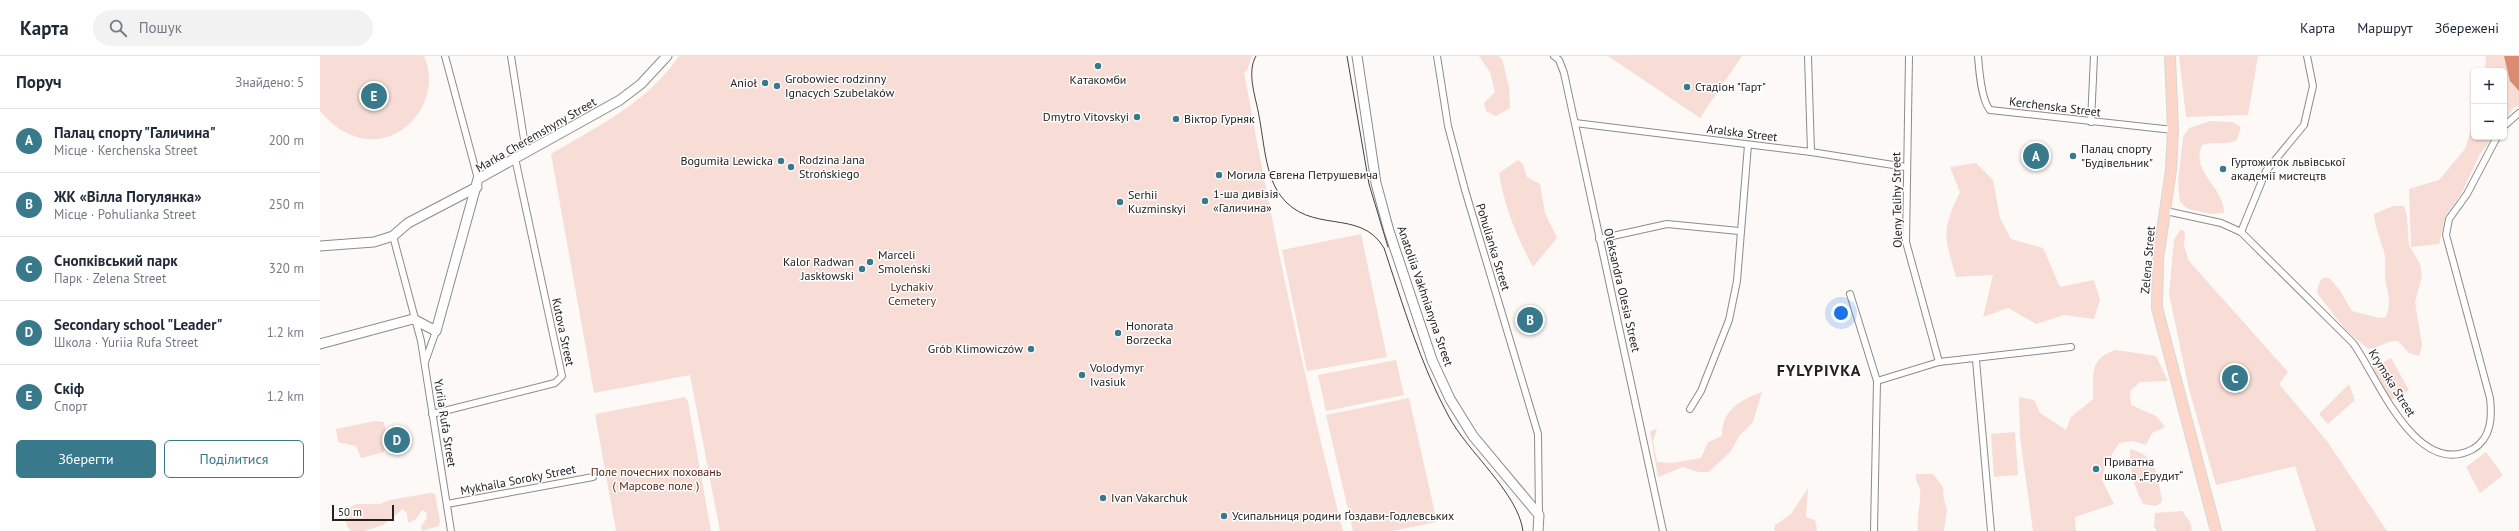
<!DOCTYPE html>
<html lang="uk">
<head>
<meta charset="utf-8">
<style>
  :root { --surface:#fff; --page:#f2f2f3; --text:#1f2937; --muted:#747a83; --line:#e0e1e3; --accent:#38798b }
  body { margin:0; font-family:"PT Sans",sans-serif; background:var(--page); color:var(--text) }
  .controls { position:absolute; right:12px; top:12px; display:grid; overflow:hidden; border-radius:6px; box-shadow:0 1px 3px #0004 }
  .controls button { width:36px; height:36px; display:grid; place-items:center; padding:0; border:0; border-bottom:1px solid var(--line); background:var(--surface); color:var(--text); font:20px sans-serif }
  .scale { position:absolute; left:12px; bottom:10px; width:62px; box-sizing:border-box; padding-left:4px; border:2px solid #232121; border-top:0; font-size:11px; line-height:14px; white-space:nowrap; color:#232121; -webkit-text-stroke:3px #fff; paint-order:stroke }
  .you { position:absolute; left:1521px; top:257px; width:14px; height:14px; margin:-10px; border:3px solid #fff; border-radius:50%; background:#1a73e8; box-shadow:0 0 0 6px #1a73e833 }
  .badge { display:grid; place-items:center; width:26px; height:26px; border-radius:50%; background:var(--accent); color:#fff; font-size:13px; font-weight:700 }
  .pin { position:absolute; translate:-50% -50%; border:2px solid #fff; box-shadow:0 1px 4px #0006 }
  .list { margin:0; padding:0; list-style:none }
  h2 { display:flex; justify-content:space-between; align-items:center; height:52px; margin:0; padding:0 16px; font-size:17px }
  h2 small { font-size:13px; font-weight:400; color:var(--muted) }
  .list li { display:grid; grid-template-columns:26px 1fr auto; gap:12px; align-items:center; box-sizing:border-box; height:64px; padding:0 16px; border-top:1px solid var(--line) }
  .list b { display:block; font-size:15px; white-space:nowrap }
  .list p { margin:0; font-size:13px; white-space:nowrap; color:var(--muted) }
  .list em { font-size:13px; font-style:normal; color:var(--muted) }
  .actions { display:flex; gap:8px; padding:12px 16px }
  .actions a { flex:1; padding:9px 0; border:1px solid var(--accent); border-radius:6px; text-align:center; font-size:14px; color:var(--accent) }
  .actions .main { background:var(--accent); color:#fff }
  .icon { flex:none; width:22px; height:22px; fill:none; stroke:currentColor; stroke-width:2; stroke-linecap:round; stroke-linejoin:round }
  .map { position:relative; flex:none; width:2199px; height:475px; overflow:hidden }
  header { display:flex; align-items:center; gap:24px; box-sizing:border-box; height:56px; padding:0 20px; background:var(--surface); border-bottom:1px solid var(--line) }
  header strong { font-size:19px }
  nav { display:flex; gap:22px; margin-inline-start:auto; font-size:14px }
  .search { width:280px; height:36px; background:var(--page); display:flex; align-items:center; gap:10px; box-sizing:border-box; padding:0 14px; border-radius:22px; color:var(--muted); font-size:15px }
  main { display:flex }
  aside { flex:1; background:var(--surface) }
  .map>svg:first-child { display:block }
</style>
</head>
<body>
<header>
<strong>Карта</strong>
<div class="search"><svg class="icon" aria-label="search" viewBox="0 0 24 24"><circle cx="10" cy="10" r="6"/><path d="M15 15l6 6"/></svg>Пошук</div>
<nav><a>Карта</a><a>Маршрут</a><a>Збережені</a></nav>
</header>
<main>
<aside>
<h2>Поруч<small>Знайдено: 5</small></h2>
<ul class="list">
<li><span class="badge">A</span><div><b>Палац спорту &quot;Галичина&quot;</b><p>Місце · Kerchenska Street</p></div><em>200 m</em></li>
<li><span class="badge">B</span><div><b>ЖК «Вілла Погулянка»</b><p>Місце · Pohulianka Street</p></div><em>250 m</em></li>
<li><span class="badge">C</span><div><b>Снопківський парк</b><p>Парк · Zelena Street</p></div><em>320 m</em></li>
<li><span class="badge">D</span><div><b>Secondary school &quot;Leader&quot;</b><p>Школа · Yuriia Rufa Street</p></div><em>1.2 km</em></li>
<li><span class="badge">E</span><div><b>Скіф</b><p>Спорт</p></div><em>1.2 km</em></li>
</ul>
<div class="actions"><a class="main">Зберегти</a><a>Поділитися</a></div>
</aside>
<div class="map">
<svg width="2199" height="475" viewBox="0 0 2199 475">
  <rect width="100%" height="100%" fill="#fdf9f7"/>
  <g fill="#f7ddd5">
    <path d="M0,0H104C124,44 81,97 34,80C19,75 10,66 0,55Z"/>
    <path d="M359,0H932L927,15L924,16C952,170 984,323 1023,475H400L370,319L274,337L231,98C278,70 327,47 359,0Z"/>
    <polygon points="1159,0 1179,0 1182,3 1189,31 1190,52 1176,60 1166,55 1164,47 1175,36 1170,16"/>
    <polygon points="1288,0 1422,0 1380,62"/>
    <polygon points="1859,0 1938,0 1928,59 1866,61"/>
    <polygon points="2166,0 2199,0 2199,50 2194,51 2184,66 2184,15 2165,15"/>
    <path d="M1890,65L1912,66L1921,71L1917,84C1905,90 1894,85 1882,89C1870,116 1905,132 1904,157L1891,158L1868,153L1860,146L1858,127L1863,81L1869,72Z"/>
    <polygon points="2154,65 2154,81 2173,81 2160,98 2141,138 2125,161 2119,188 2091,191 2089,133 2119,124 2145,93"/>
    <path d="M1198,104L1203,108L1207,121L1220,128L1225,157L1237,182L1213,211C1197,181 1184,150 1179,117Z"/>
    <path d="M1656,107L1673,124L1680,162L1691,183L1723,192L1740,231L1774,224L1780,244L1774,263L1744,259L1716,268L1688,252L1663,261L1673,219L1636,221C1624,179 1621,176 1640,136L1630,111Z"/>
    <path d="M2073,150H2084L2087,160L2089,189L2100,208L2102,220L2095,246L2102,289L2099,300L2089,297L2078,285C2066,284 2059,292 2048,293L2025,273L1997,237L1999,227L2003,222H2009L2019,233L2032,255L2059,262L2066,261C2071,248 2069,241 2066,228C2064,219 2066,209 2065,200C2062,186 2055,173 2054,158Z"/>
    <polygon points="1860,174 1863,174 1865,178 1864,190 1869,205 1968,316 1959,328 2007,385 2067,475 1996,475 1975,410 1896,429 1869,333 1849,238 1854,184"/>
    <polygon points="1041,178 1067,301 987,315 962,194"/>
    <path d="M1796,294L1836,300L1848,325L1820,326L1810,335L1811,349L1836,360L1845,371L1832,377L1826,389L1813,385L1799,387L1785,410L1782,424L1794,448L1755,461L1756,475H1713L1700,381L1699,341L1714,344L1720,357L1746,374L1751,361L1773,343C1774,319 1768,302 1796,294Z"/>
    <polygon points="2071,302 2089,334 2071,344 2053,312"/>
    <polygon points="1076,304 1084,339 1006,355 998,319"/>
    <polygon points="2029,328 2035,344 2008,368 1999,358"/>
    <path d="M1442,336L1433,366L1419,380L1411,395L1389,416H1378L1363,411L1338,421L1330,375L1337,373L1333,385L1337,406L1352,407L1381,402L1388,386L1402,380C1401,354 1421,344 1442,336Z"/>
    <polygon points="365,341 368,346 391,475 296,475 275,358"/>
    <polygon points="1089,342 1117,466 1072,475 1033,475 1006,359"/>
    <polygon points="55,365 64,366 66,379 64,396 41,402 36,390 18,386 16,373"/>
    <polygon points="1695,376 1698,419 1674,421 1671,378"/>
    <path d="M1810,393C1838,400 1838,421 1842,446L1836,450L1823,448C1814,430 1809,412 1810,393Z"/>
    <polygon points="2166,396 2183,419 2160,437 2146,411"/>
    <path d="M1596,418H1613L1623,431L1624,444L1627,453L1624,475H1598C1596,462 1602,442 1600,433C1598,427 1595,425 1596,418Z"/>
    <polygon points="1488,432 1486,461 1495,464 1497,475 1454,475 1455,469 1471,458"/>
    <path d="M110,437L115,438L120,465L119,470L102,475L101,470L107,462L106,456L102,454L96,463L88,467L87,458L83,453L63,469L44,475H31C24,468 24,460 28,452L37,448H60L70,444Z"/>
    <polygon points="1862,455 1870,466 1872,475 1837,475 1834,471 1835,457"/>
  </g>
  <polygon fill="#da8b72" points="2184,0 2199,0 2199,35 2190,25"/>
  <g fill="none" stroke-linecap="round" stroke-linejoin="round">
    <defs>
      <g id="street">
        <polyline points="125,0 158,123"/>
        <polyline points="191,0 206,96"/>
        <polyline points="1117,0 1128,70 1145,134 1218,378 1219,459"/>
        <polyline points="1234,0 1239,4 1244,17 1343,475"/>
        <polyline points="1488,0 1491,96"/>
        <polyline points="1589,0 1586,186 1619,306"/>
        <path d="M1658,0C1659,13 1661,44 1670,54L1853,74"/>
        <polyline points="1771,66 1774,0"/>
        <polyline points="1255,67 1491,96 1586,111"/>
        <polyline points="2184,70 2199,57"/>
        <path d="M1846,155L1901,167L1921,176L2033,287C2057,320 2096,424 2153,393C2172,382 2172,360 2170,342L2126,179L2129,163L2147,138L2177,81"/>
        <polyline points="1921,176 1946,115 1984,69 1993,30 1987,0"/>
        <polyline points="73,180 101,285 131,475"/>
        <polyline points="1279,183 1347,168 1419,175"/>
        <polyline points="1530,238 1557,325 1554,475"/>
        <polyline points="1656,304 1671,475"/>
        <polyline points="105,306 116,275"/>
        <polyline points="1557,325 1619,306 1751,291"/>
        <polyline points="1370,353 1381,335 1409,264 1417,225 1428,89"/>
        <polyline points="112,358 235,327 242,320 195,102"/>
        <polyline points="127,448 273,421"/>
      </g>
      <g id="secondary">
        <polyline points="1037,0 1056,127 1069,175 1112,304 1130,343 1153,380 1219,459 1218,475"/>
        <polyline points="0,190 54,186 73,180 88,167 157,131"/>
        <polyline points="0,288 93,263 116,275 158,123 300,44 321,28 347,0"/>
      </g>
      <polyline id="primary" points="1850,0 1853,74 1851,114 1838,203 1837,252 1896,475"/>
    </defs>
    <use href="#street" stroke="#8e8b89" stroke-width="8"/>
    <use href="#secondary" stroke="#8e8b89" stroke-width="11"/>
    <use href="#primary" stroke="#d7d7d7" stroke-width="12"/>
    <use href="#street" stroke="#fff" stroke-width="6"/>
    <use href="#secondary" stroke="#fff" stroke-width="9"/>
    <use href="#primary" stroke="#fdd6ca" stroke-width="10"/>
    <g stroke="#454242" stroke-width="1">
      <path d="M936,0C926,17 936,41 939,60C944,85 945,118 960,139C990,180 1040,151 1064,192C1083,249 1100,307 1128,359C1147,396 1198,436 1203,475"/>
      <polyline points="1027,0 1049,128 1068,191"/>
    </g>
  </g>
  <g fill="#38798b" stroke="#fff" stroke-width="1.5">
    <circle cx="778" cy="10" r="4"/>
    <circle cx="445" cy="27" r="4"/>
    <circle cx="457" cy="30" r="4"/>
    <circle cx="1367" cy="31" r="4"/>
    <circle cx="817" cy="61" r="4"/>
    <circle cx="856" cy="63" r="4"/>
    <circle cx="1753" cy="100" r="4"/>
    <circle cx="461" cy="105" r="4"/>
    <circle cx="471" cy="111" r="4"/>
    <circle cx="1903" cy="113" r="4"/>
    <circle cx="899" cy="119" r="4"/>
    <circle cx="885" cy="145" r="4"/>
    <circle cx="800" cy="146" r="4"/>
    <circle cx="550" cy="206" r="4"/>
    <circle cx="542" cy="213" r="4"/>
    <circle cx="798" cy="277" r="4"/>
    <circle cx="711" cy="293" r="4"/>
    <circle cx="762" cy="319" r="4"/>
    <circle cx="1776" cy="413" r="4"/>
    <circle cx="783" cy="442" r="4"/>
    <circle cx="904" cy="460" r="4"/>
  </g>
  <g text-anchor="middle" stroke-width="3" stroke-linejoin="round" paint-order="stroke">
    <g font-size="12" fill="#232121" stroke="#fff" text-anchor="start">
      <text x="465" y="27">Grobowiec rodzinny<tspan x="465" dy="14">Ignacych Szubelaków</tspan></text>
      <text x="778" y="28" text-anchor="middle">Катакомби</text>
      <text x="437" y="31" text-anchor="end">Anioł</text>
      <text x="1375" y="35">Стадіон "Гарт"</text>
      <text x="809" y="65" text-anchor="end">Dmytro Vitovskyi</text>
      <text x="864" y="67">Віктор Гурняк</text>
      <text x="1761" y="97">Палац спорту<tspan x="1761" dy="14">"Будівельник"</tspan></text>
      <text x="479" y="108">Rodzina Jana<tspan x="479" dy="14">Strońskiego</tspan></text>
      <text x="453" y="109" text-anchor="end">Bogumiła Lewicka</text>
      <text x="1911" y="110">Гуртожиток львівської<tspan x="1911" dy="14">академії мистецтв</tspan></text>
      <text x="907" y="123">Могила Євгена Петрушевича</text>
      <text x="893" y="142">1-ша дивізія<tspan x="893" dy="14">«Галичина»</tspan></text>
      <text x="808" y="143">Serhii<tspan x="808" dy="14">Kuzminskyi</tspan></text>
      <text x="558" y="203">Marceli<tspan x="558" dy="14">Smoleński</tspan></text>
      <text x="534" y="210" text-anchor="end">Kalor Radwan<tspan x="534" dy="14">Jaskłowski</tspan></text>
      <text x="806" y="274">Honorata<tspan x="806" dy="14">Borzecka</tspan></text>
      <text x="703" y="297" text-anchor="end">Grób Klimowiczów</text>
      <text x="770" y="316">Volodymyr<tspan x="770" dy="14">Ivasiuk</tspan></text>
      <text x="1784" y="410">Приватна<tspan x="1784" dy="14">школа „Ерудит“</tspan></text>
      <text x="791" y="446">Ivan Vakarchuk</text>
      <text x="912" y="464">Усипальниця родини Ґоздави-Годлевських</text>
    </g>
    <g font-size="12" fill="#232121" stroke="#fff">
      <text transform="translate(1735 51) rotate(7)" y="4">Kerchenska Street</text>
      <text transform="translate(1422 77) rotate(7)" y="4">Aralska Street</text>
      <text transform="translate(216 79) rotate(-30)" y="4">Marka Cheremshyny Street</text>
      <text transform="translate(1577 144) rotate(-91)" y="4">Oleny Telihy Street</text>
      <text transform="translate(1173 191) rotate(73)" y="4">Pohulianka Street</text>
      <text transform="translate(1828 204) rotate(-85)" y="4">Zelena Street</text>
      <text transform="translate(1302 234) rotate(77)" y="4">Oleksandra Olesia Street</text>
      <text transform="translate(1105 240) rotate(71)" y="4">Anatoliia Vakhnianyna Street</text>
      <text transform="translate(243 276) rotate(78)" y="4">Kutova Street</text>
      <text transform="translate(2072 327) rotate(58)" y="4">Krymska Street</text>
      <text transform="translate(125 367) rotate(81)" y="4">Yuriia Rufa Street</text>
      <text transform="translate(198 424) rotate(-11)" y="4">Mykhaila Soroky Street</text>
    </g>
    <g font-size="12" fill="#511f0f" stroke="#fff">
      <text x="592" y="235">Lychakiv<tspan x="592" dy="14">Cemetery</tspan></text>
      <text x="336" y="420">Поле почесних поховань<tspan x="336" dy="14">( Марсове поле )</tspan></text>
    </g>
    <g font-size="16" font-weight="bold" letter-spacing="1" fill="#232121" stroke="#fff">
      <text x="1499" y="320">FYLYPIVKA</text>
    </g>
  </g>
</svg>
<div class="controls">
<button>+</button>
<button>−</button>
</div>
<div class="scale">50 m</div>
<div class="you"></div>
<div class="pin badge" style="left:1716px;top:100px">A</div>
<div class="pin badge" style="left:1210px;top:264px">B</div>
<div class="pin badge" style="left:1915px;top:322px">C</div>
<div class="pin badge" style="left:77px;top:384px">D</div>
<div class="pin badge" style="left:54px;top:40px">E</div>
</div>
</main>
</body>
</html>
